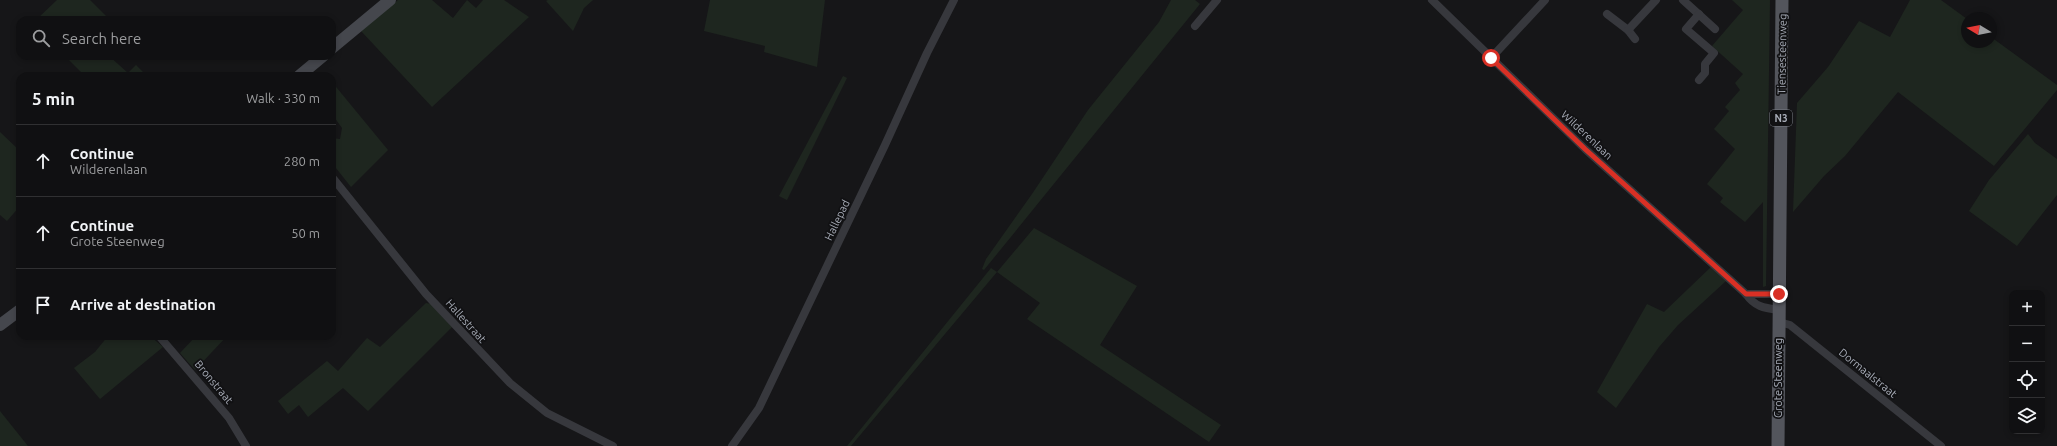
<!DOCTYPE html>
<html lang="en">
<head>
<meta charset="utf-8">
<style>
  :root { --surface:#101012; --page:#19191b; --text:#f1f3f6; --muted:#9c9d9f; --line:#303032 }
  body { margin:0; font-family:Ubuntu,sans-serif; background:var(--page); color:var(--text) }
  .controls { position:absolute; right:12px; bottom:12px; display:grid; overflow:hidden; border-radius:8px; box-shadow:0 2px 6px #0003 }
  .controls button { width:36px; height:36px; display:grid; place-items:center; padding:0; border:0; border-bottom:1px solid var(--line); background:var(--surface); color:var(--text); font:20px sans-serif }
  .compass { position:absolute; left:1961px; top:12px; width:36px; height:36px; border-radius:50%; background:var(--surface); box-shadow:0 2px 6px #0003; rotate:280deg }
  .stop { position:absolute; width:12px; height:12px; margin:-9px; border:3px solid #d93025; border-radius:50%; background:#fff }
  .stop.end { background:#d93025; border-color:#fff; box-shadow:0 1px 4px #0008 }
  .list { margin:0; padding:0; list-style:none }
  h2 { display:flex; justify-content:space-between; align-items:center; height:52px; margin:0; padding:0 16px; font-size:17px }
  h2 small { font-size:13px; font-weight:400; color:var(--muted) }
  .list li { display:grid; grid-template-columns:26px 1fr auto; gap:12px; align-items:center; box-sizing:border-box; height:72px; padding:0 16px; border-top:1px solid var(--line) }
  .list b { display:block; font-size:15px; white-space:nowrap }
  .list p { margin:0; font-size:13px; white-space:nowrap; color:var(--muted) }
  .list em { font-size:13px; font-style:normal; color:var(--muted) }
  .icon { flex:none; width:22px; height:22px; fill:none; stroke:currentColor; stroke-width:2; stroke-linecap:round; stroke-linejoin:round }
  .map { position:relative; flex:none; width:2057px; height:446px; overflow:hidden }
  .search { position:absolute; background:var(--surface); box-shadow:0 2px 6px #0003; left:16px; top:16px; width:320px; height:44px; display:flex; align-items:center; gap:10px; box-sizing:border-box; padding:0 14px; border-radius:12px; color:var(--muted); font-size:15px }
  .panel { position:absolute; background:var(--surface); box-shadow:0 2px 6px #0003; left:16px; top:72px; width:320px; height:268px; border-radius:12px }
  .map>svg:first-child { display:block }
</style>
</head>
<body>
<div class="map">
<svg width="2057" height="446" viewBox="0 0 2057 446">
  <rect width="100%" height="100%" fill="#161618"/>
  <g fill="#1e261f">
    <polygon points="57,0 90,0 110,20 36,20"/>
    <polygon points="398,0 432,0 453,18 467,0 476,8 483,0 504,0 529,17 432,107 361,31"/>
    <polygon points="548,0 593,0 584,8 573,31 546,1"/>
    <polygon points="710,0 825,0 817,67 764,52 765,46 704,31"/>
    <polygon points="1171,0 1195,0 1200,4 984,270 982,269 986,259 1032,194 1088,110 1159,22"/>
    <polygon points="1732,0 1770,0 1766,286 1763,287 1763,202 1745,222 1720,202 1723,198 1707,184 1735,149 1714,129 1729,111 1725,107 1740,90 1735,83 1743,74 1712,46 1743,10"/>
    <polygon points="1910,0 1941,0 1967,19 1967,42 1991,42 1991,37 2057,85 2057,90 1994,166 1898,92 1845,156 1824,176 1793,212 1797,103 1828,67 1859,21 1890,37"/>
    <polygon points="65,56 109,56 128,73 136,65 147,76 85,76"/>
    <polygon points="843,76 847,78 787,200 779,196"/>
    <polygon points="332,82 388,150 351,187 332,163 332,138 340,139 342,128 332,114"/>
    <polygon points="0,132 20,151 20,206 7,221 0,215"/>
    <polygon points="2028,134 2035,143 2057,159 2057,195 2017,246 1969,211 1989,180"/>
    <polygon points="1034,228 1137,286 1100,345 1221,425 1209,442 1027,319 1040,303 997,272 851,446 847,446 991,268 997,272"/>
    <polygon points="1711,267 1726,281 1678,325 1659,347 1616,408 1597,392 1647,304 1664,312"/>
    <polygon points="426,303 431,304 452,327 368,411 343,388 308,417 299,405 288,414 278,401 327,361 338,371 367,338 380,347"/>
    <polygon points="108,336 150,336 163,347 100,399 74,368 95,352"/>
    <polygon points="196,336 227,336 195,370 180,353"/>
    <polygon points="0,411 28,446 0,446"/>
  </g>
  <g fill="none" stroke-linecap="round" stroke-linejoin="round">
    <g stroke="#37383d" stroke-width="8">
      <path d="M1432,0L1585,149L1746,294C1755,307 1764,308 1779,310"/>
      <polyline points="1683,0 1715,29"/>
      <polyline points="1607,14 1628,30 1635,39"/>
      <polyline points="1699,14 1686,29 1714,53 1705,64 1705,73 1699,80"/>
      <polyline points="1195,26 1217,0"/>
      <polyline points="1628,30 1656,0"/>
      <polyline points="1491,58 1545,0"/>
      <polyline points="332,177 426,294 510,383 547,413 613,446"/>
      <polyline points="1746,294 1779,294"/>
      <polyline points="1779,322 1790,325 1941,446"/>
      <polyline points="159,336 229,418 246,446"/>
      <polyline points="732,446 759,408 885,145 927,53 954,0"/>
    </g>
    <g stroke="#45474d" stroke-width="12">
      <polyline points="332,48 390,0"/>
      <polyline points="299,76 323,56"/>
      <polyline points="0,325 20,310"/>
    </g>
    <polyline stroke="#53555c" stroke-width="13" points="1778,446 1782,0"/>
  </g>
  <g fill="none" stroke-linecap="round" stroke-linejoin="round">
    <polyline stroke="#d93025" stroke-width="5" points="1491,58 1585,149 1746,294 1779,294"/>
  </g>
  <g text-anchor="middle" stroke-width="3.5" stroke-linejoin="round" paint-order="stroke">
    <rect fill="#111113" stroke="#7b7e86" stroke-width="1" x="1770" y="110" width="22" height="16" rx="3"/>
    <g font-size="10" font-weight="bold" fill="#a8adb8">
      <text x="1781" y="122">N3</text>
    </g>
    <g font-size="11" fill="#a8adb8" stroke="#111113">
      <text transform="translate(1782 54) rotate(-89)" y="4">Tiensesteenweg</text>
      <text transform="translate(1587 135) rotate(43)" y="4">Wilderenlaan</text>
      <text transform="translate(837 220) rotate(-64)" y="4">Hallepad</text>
      <text transform="translate(466 321) rotate(48)" y="4">Hallestraat</text>
      <text transform="translate(1868 373) rotate(39)" y="4">Dormaalstraat</text>
      <text transform="translate(1778 378) rotate(-90)" y="4">Grote Steenweg</text>
      <text transform="translate(214 382) rotate(50)" y="4">Bronstraat</text>
    </g>
  </g>
</svg>
<div class="controls">
<button>+</button>
<button>−</button>
<button><svg class="icon" aria-label="locate" viewBox="0 0 24 24"><circle cx="12" cy="12" r="6"/><path d="M12 2v4M12 18v4M2 12h4M18 12h4"/></svg></button>
<button><svg class="icon" aria-label="layers" viewBox="0 0 24 24"><path d="M12 4l9 5-9 5-9-5zM3 14l9 5 9-5"/></svg></button>
</div>
<svg class="compass" viewBox="-18 -18 36 36"><path d="M0-13l5 13h-10z" fill="#e53935"/><path d="M0 13l5-13h-10z" fill="#9c9d9f"/></svg>
<div class="stop" style="left:1491px;top:58px"></div>
<div class="stop end" style="left:1779px;top:294px"></div>
<div class="search"><svg class="icon" aria-label="search" viewBox="0 0 24 24"><circle cx="10" cy="10" r="6"/><path d="M15 15l6 6"/></svg>Search here</div>
<section class="panel">
<h2>5 min<small>Walk · 330 m</small></h2>
<ul class="list">
<li><svg class="icon" aria-label="ahead" viewBox="0 0 24 24"><path d="M12 20V5M6 11l6-6 6 6"/></svg><div><b>Continue</b><p>Wilderenlaan</p></div><em>280 m</em></li>
<li><svg class="icon" aria-label="ahead" viewBox="0 0 24 24"><path d="M12 20V5M6 11l6-6 6 6"/></svg><div><b>Continue</b><p>Grote Steenweg</p></div><em>50 m</em></li>
<li><svg class="icon" aria-label="arrive" viewBox="0 0 24 24"><path d="M6 21V4h12l-3 4 3 4H6"/></svg><div><b>Arrive at destination</b></div></li>
</ul>
</section>
</div>
</body>
</html>
